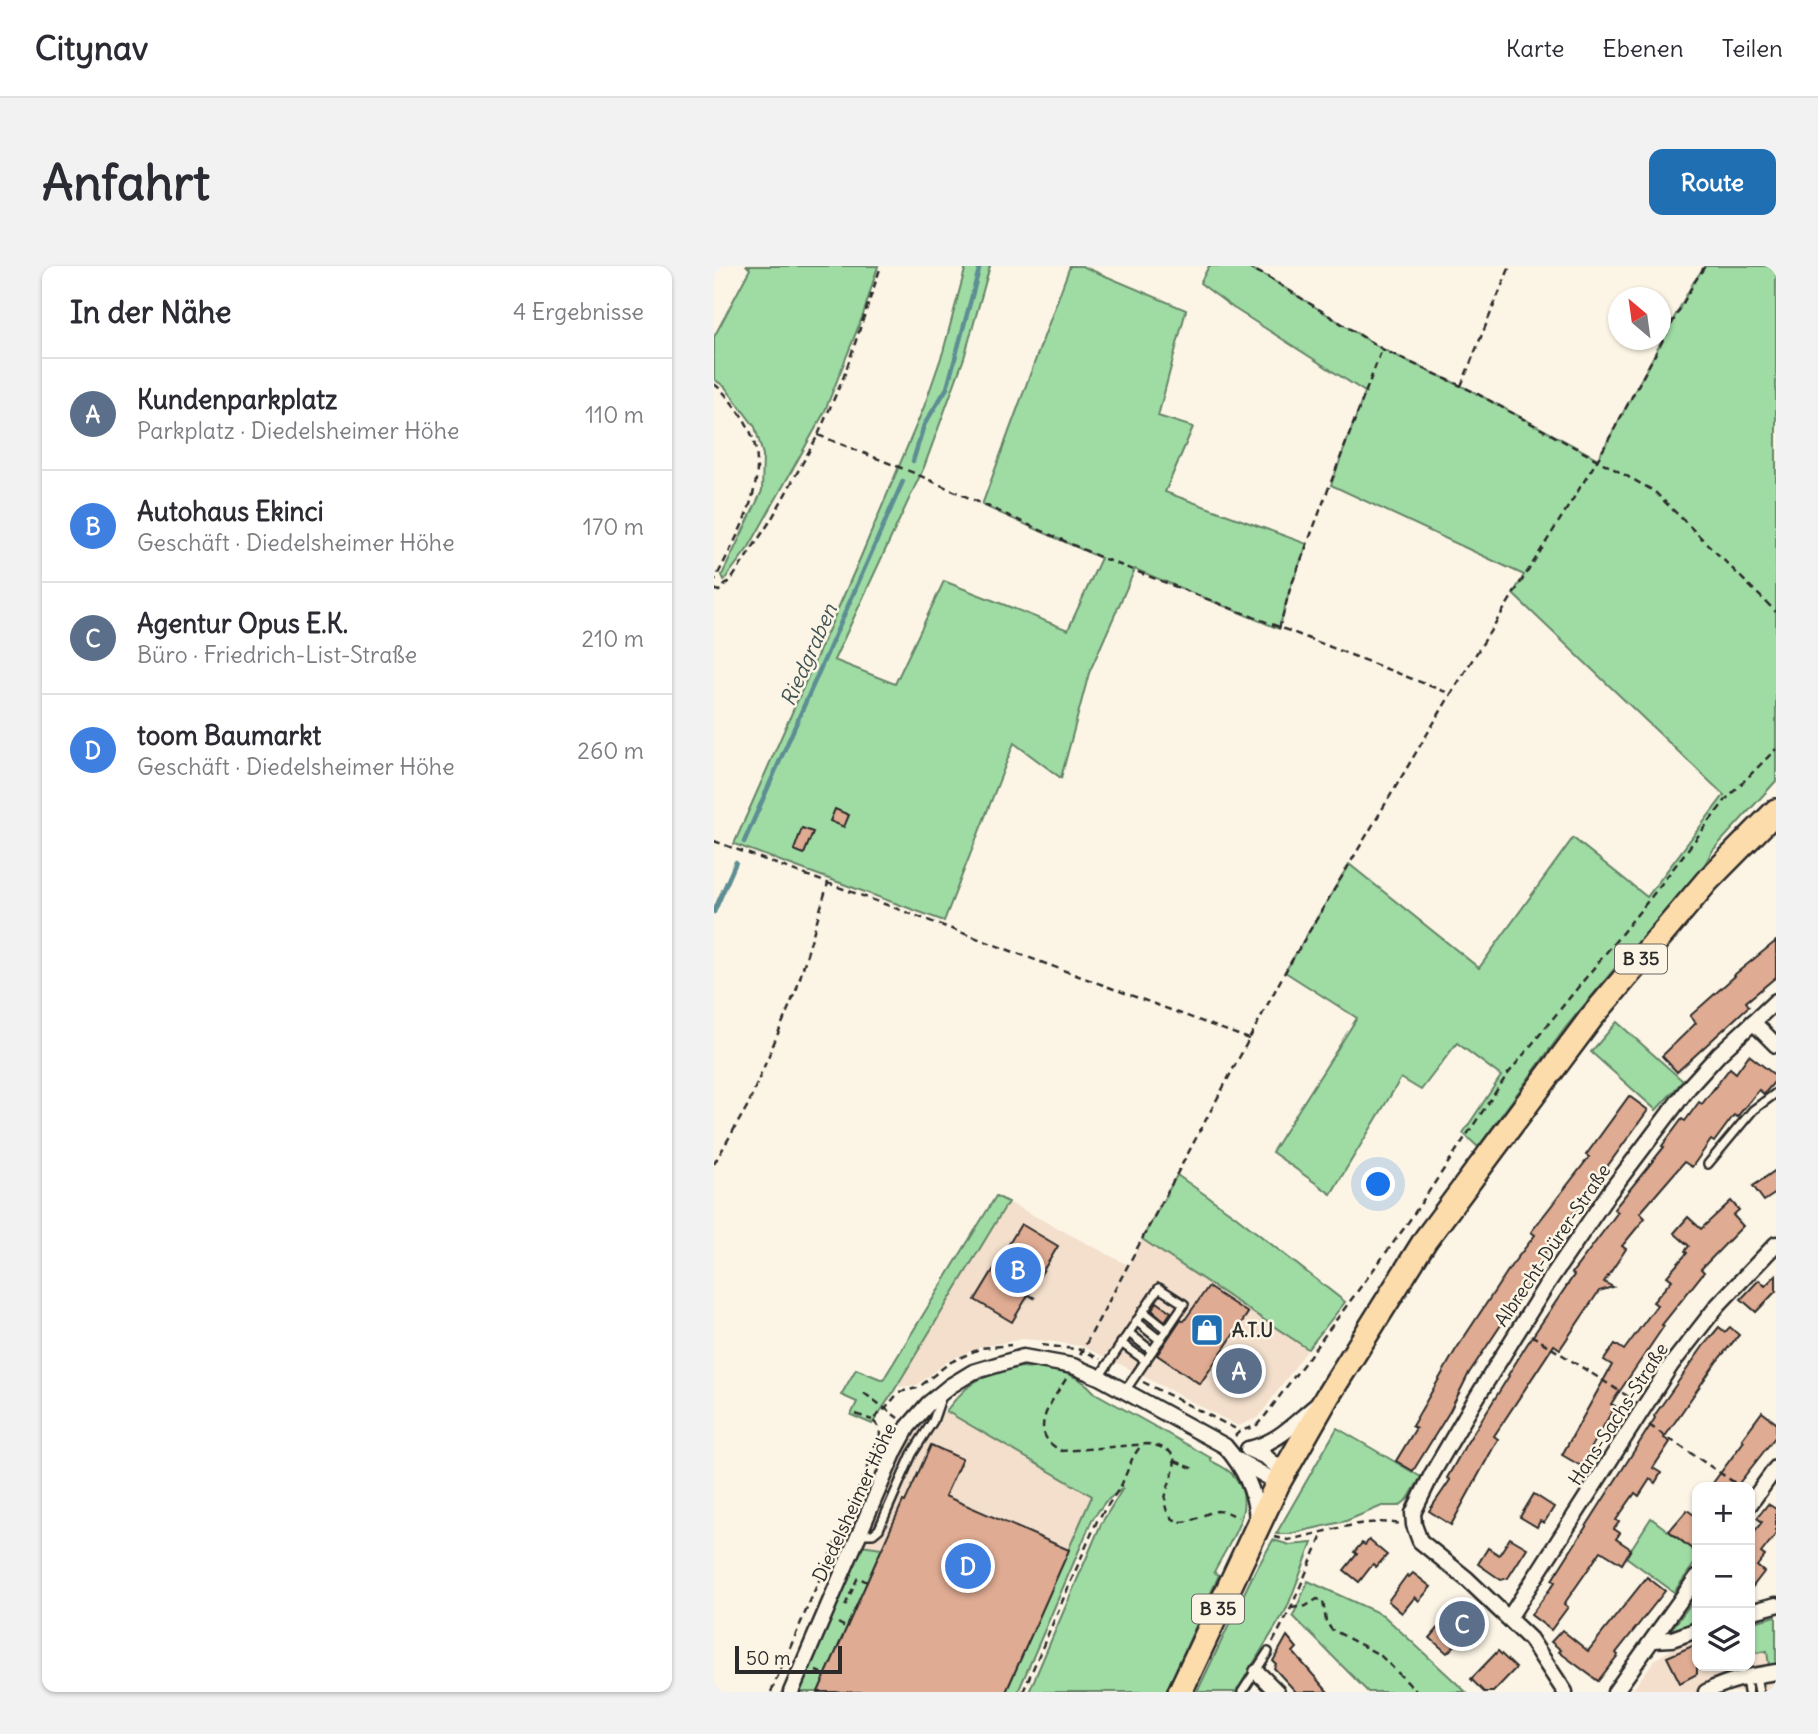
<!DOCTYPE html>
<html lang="de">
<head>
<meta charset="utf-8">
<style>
  :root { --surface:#fff; --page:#f2f2f3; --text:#2b2b33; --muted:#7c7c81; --line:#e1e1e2; --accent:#1f6fb2 }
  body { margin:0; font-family:Delius,sans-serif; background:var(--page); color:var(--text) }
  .controls { position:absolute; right:21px; bottom:21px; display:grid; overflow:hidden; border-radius:14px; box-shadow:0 2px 5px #0004 }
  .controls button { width:63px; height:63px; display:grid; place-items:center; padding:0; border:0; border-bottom:2px solid var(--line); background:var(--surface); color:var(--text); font:35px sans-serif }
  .compass { position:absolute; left:894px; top:21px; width:63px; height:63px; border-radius:50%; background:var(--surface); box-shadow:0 2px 5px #0004; rotate:331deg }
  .scale { position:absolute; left:21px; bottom:18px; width:107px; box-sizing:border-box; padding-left:7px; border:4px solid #2b2b2b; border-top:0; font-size:19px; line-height:24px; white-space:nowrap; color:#2b2b2b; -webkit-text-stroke:5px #fcf5e5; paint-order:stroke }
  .you { position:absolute; left:665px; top:919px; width:24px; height:24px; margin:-18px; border:5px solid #fff; border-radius:50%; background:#1a73e8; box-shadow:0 0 0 10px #1a73e833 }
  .badge { display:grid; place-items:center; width:46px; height:46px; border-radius:50%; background:var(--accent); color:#fff; font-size:23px; font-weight:700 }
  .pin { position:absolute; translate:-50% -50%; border:4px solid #fff; box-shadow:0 2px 7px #0006 }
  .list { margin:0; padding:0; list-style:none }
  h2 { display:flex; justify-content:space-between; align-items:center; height:91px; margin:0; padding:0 28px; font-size:30px }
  h2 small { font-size:23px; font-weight:400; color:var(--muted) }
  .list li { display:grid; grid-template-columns:46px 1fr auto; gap:21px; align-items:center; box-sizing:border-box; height:112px; padding:0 28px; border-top:2px solid var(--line) }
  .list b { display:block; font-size:26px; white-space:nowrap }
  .list p { margin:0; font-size:23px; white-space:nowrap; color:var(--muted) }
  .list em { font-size:23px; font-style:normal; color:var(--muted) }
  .icon { flex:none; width:38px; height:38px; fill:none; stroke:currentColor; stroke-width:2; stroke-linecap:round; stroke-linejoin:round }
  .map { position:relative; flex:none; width:1062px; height:1426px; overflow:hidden; border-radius:14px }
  header { display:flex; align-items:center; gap:42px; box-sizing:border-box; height:98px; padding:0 35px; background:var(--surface); border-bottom:2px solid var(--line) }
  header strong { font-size:33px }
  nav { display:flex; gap:38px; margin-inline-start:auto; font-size:24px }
  .intro { display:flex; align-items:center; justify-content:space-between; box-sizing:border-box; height:168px; padding:0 42px }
  h1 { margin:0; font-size:49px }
  .button { padding:18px 32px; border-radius:14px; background:var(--accent); color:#fff; font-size:24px; font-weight:700 }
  main { display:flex; gap:42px; padding:0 42px }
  aside { flex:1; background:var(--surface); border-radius:14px; box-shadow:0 2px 5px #0004 }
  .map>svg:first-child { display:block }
</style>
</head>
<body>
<header>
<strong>Citynav</strong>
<nav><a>Karte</a><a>Ebenen</a><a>Teilen</a></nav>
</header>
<div class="intro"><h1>Anfahrt</h1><a class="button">Route</a></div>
<main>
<aside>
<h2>In der Nähe<small>4 Ergebnisse</small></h2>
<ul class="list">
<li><span class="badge" style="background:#5c6f8a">A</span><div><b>Kundenparkplatz</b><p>Parkplatz · Diedelsheimer Höhe</p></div><em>110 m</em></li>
<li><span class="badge" style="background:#3f7fe0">B</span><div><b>Autohaus Ekinci</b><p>Geschäft · Diedelsheimer Höhe</p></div><em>170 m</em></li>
<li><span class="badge" style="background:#5c6f8a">C</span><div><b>Agentur Opus E.K.</b><p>Büro · Friedrich-List-Straße</p></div><em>210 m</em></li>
<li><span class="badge" style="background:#3f7fe0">D</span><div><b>toom Baumarkt</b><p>Geschäft · Diedelsheimer Höhe</p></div><em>260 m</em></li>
</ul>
</aside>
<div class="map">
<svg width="1062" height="1426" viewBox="0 0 1062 1426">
  <rect width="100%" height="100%" fill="#fcf5e5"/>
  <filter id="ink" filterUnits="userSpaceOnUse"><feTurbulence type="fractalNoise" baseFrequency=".0143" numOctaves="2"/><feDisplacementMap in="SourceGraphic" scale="14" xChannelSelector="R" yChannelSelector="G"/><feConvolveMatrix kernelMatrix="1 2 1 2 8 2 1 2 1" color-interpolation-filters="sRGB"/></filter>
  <g filter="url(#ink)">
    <g fill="#f3dfcc">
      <polygon points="294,936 414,999 428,973 594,1083 544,1152 524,1160 400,1095 367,1080 333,1075 308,1073 266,1081 234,1095 203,1119 185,1121 184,1119"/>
      <polygon points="232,1145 378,1230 292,1426 104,1426 168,1282 147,1279 184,1195 203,1158"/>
      <polygon points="1036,1360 1041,1386 1053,1385 1055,1399 1062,1399 1062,1426 917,1426 941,1393 974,1374 983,1372 983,1400 1036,1400"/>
    </g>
    <g fill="#9fdca4" stroke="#658468" stroke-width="2">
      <polygon points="33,0 164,0 149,49 110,147 35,281 10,314 8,309 48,225 49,189 41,161 11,121 0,113 0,71 36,3"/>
      <polygon points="252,0 276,0 250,92 210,201 120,394 181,418 230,315 354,364 387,292 268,239 356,0 368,0 472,44 444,150 479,161 451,226 593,278 576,323 565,363 421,303 375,407 347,512 300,477 230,655 20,578 145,295 210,141 229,86"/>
      <polygon points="495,0 532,0 552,10 668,83 760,126 884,193 979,17 991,0 1062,0 1062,515 999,584 984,610 902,701 852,761 764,881 749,867 787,810 743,777 707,824 687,812 617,928 558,886 643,752 571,706 635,598 765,702 859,572 933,631 1010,529 799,328 810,309 617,219 651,126 518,41 486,17"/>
      <polygon points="903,756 969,815 942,844 877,786"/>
      <polygon points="463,909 520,949 631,1036 594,1083 428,973"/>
      <polygon points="282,930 294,936 178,1128 158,1158 137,1149 143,1136 127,1129 142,1103 169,1114"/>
      <path d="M306,1101C334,1102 362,1104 381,1127L497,1192V1195C505,1199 514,1203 520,1210C546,1239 513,1279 500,1306L505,1309L452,1426H315L387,1258L409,1222L391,1236L378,1254L304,1426H292L378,1230L232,1145C257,1113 266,1110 306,1101Z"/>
      <polygon points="623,1162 707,1211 694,1233 685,1240 668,1240 632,1255 575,1268 562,1268"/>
      <polygon points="937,1252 983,1287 983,1294 960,1326 912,1291"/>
      <polygon points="559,1274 576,1279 598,1277 573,1342 522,1426 483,1426 537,1313"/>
      <polygon points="147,1279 168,1282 104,1426 83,1426"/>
      <polygon points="594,1315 669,1349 752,1426 654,1426 579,1350"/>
      <polygon points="983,1330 983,1359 959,1367 956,1365"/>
      <polygon points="1062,1350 1062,1399 1055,1400 1053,1385 1041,1387 1036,1357"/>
    </g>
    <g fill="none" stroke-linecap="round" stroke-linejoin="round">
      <g stroke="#5d8e93" stroke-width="4.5">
        <polyline points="199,195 210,159 233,122 266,0"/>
        <polyline points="30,576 189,215"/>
        <polyline points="0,646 22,596"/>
      </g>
    </g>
    <g fill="#dfab92" stroke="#2b2b2b" stroke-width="2">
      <polygon points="121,543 135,549 130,561 116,555"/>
      <polygon points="88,562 99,566 90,588 80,584"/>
      <polygon points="1062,675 1062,711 1032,736 1035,740 963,806 948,790 982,757 976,750 1021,710 1020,709"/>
      <polygon points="1035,789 1062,810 1062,814 1050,828 1045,824 1023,851 1020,849 1000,876 997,874 978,901 970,896 926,947 931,952 908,980 912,983 890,1016 899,1021 885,1025 846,1083 840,1079 780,1170 784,1173 737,1259 715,1245 736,1214 733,1212 751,1180 795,1110 794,1109 812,1080 860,1009 858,1007 904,946 900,943 950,881 948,880 968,853 971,855 985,836 988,838 1016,802 1022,807"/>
      <polygon points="915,830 934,844 830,988 832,990 817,1009 819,1011 755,1107 736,1145 699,1205 682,1195 702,1162 698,1160 741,1085 797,1000 821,969 817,966 875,891 872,889"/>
      <polygon points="1062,904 1062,927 1050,935 1039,920"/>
      <polygon points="1017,935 1025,944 1019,949 1029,960 987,1003 990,1006 948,1059 950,1060 897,1138 901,1140 867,1200 848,1189 898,1099 890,1094 901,1078 910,1084 943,1039 939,1036 958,1014 953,1010 973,987 971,985 975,980 960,967 974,951 987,963"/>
      <polygon points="307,958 344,980 298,1056 261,1034"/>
      <polygon points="1062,1009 1062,1025 1042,1046 1027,1033 1045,1014 1051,1020"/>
      <polygon points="494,1021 534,1047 486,1118 443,1089 467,1053 470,1055"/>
      <polygon points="443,1036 457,1046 451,1055 438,1044"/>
      <polygon points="1005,1061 1011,1066 1016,1061 1025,1069 1003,1095 950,1172 956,1176 939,1202 947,1207 941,1217 936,1213 925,1230 921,1227 902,1254 905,1256 900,1263 906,1267 902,1273 917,1283 908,1298 887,1285 850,1338 854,1341 837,1364 817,1349 841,1316 838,1314 941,1152 940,1150 990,1079"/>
      <polygon points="1048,1146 1062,1157 1062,1170 1022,1221 996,1221 1030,1175 1028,1173"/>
      <polygon points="217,1179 248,1193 231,1230 355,1284 292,1426 104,1426 189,1235 191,1236"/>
      <polygon points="820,1228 840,1241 830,1257 826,1255 823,1261 806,1251"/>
      <polygon points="1054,1238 1062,1243 1062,1268 1047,1287 1051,1290 1043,1300 1050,1306 1036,1324 1036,1271 1048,1256 1043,1252"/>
      <polygon points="973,1244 983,1251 983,1287 955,1265"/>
      <polygon points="796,1272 813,1282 794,1312 787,1314 764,1298 774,1282 785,1289"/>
      <polygon points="655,1274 673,1289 662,1301 659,1298 645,1316 630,1304 643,1288 640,1286 648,1277 651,1279"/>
      <polygon points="699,1307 717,1321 705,1335 701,1331 688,1347 674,1335 693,1309 695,1311"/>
      <polygon points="933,1311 951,1325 902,1387 904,1389 884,1415 845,1386 847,1384 837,1376 848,1364 874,1385"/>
      <polygon points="744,1345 761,1361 733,1387 716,1372 737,1347 740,1349"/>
      <polygon points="573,1370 583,1382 579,1386 614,1426 582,1426 560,1402 562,1398 559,1395"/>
      <polygon points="983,1378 983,1408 966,1417 953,1391"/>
      <polygon points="784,1385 802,1402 779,1426 770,1426 757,1413"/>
    </g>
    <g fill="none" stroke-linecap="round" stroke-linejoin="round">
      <defs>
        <g id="lane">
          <polyline points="994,898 1039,844 1062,827"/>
          <polyline points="429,1045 453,1064"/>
          <polyline points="422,1055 446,1074"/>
          <polyline points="415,1067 438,1085"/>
          <polyline points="407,1077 432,1095"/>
          <polyline points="385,1111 445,1022 470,1038 411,1125"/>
          <polyline points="145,1268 159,1268 165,1263 198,1188 219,1155 228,1129"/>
          <polyline points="1042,1410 1045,1426"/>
          <polyline points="1032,1411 1034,1426"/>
          <polyline points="528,1426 554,1386"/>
        </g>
        <g id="street">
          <polyline points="1039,756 1062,779"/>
          <polyline points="534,1183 552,1191 570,1207"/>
          <path d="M535,1183C565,1176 579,1158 603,1139"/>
          <polyline points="522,1193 564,1217"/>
          <polyline points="1036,1238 1062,1202"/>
          <polyline points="1036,1346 1062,1339"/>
          <polyline points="795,1352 957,1099 1004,1039 1062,978"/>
          <polyline points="939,1374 958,1373 983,1364"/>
          <polyline points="543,1406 563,1426"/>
          <path d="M77,1426L181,1185L194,1161L214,1138L236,1120L259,1106L309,1091L359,1100L385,1111L511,1180C530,1202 541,1224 543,1253"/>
          <polyline points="851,1426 816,1373 753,1313 706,1275 700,1259 699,1247 718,1208 760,1136 833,1018 895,927 975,821 1005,788 1062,735"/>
          <polyline points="901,1426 983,1311"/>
          <path d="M992,1426C1014,1414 1037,1410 1062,1406"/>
        </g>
        <polyline id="primary" points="466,1426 564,1217 613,1131 712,973 877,752 993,615 1062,545"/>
      </defs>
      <use href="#lane" stroke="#2b2b2b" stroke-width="12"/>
      <use href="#street" stroke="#2b2b2b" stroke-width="19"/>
      <use href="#primary" stroke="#2b2b2b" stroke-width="28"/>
      <g stroke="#2b2b2b" stroke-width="2.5" stroke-dasharray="7 5" stroke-linecap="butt">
        <polyline points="532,0 552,10 668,83 760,126 940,225 1062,346"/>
        <path d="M0,118C10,125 17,136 25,146C67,203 26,262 0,316"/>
        <polyline points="747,120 796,0"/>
        <polyline points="104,169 200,207 388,292 737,428"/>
        <polyline points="0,323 5,325 19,311 57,254 104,169 130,110 167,0"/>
        <polyline points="565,363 576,323 668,83"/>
        <polyline points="0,575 535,773"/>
        <polyline points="0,898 34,839 83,722 114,617"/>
        <polyline points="315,1029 324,1034"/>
        <polyline points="817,1069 918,1133"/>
        <polyline points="328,1079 368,1084 386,1093"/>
        <polyline points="366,1089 571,706 737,428 884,193 980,17 991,0"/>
        <path d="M352,1113C337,1137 311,1167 348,1185L434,1178C489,1186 439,1222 454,1247C466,1267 487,1247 503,1245C511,1245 517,1248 524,1251"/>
        <polyline points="429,1116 526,1165"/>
        <polyline points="150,1127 184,1152"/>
        <polyline points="142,1148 158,1154"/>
        <polyline points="935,1159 1027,1221"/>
        <polyline points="521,1170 526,1165 542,1160 551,1150 691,961 793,809 938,630 1014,531 1062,483"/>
        <polyline points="461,1195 480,1203"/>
        <path d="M560,1271L574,1274C611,1267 650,1251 687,1258"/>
        <polyline points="131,1340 144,1311 153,1316"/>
        <polyline points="577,1342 592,1340 603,1333 609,1335 612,1355 617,1363 666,1389 703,1426"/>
        <polyline points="124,1357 133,1362"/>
        <polyline points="559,1376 577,1342 609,1267"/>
        <polyline points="102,1405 112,1409"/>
        <path d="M57,1426L165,1175C167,1165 166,1161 158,1154L172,1142L185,1126L204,1122L235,1097L267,1082L297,1079"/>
        <polyline points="309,1426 383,1255 407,1220 419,1191 428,1178"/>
      </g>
      <use href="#lane" stroke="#fcf5e5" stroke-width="7"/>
      <use href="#street" stroke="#fcf5e5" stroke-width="14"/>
      <use href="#primary" stroke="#fddcac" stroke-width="23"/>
    </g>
  </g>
  <defs>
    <symbol id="shop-square" viewBox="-11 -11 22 22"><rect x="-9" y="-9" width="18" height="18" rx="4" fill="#1f6fb2" stroke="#fcf5e5"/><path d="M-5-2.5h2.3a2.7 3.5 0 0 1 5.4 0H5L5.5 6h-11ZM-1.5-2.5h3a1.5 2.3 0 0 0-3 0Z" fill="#fff"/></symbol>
  </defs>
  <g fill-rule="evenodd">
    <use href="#shop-square" x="474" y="1045" width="38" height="38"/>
  </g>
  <g text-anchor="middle" stroke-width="5" stroke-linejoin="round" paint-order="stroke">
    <g fill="#fcf5e5" stroke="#6a6863" stroke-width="2">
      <rect x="901" y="678.5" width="52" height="29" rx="5"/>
      <rect x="478" y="1328.5" width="52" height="29" rx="5"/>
    </g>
    <g font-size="18" font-weight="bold" fill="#2b2b2b">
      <text x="927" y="699">B 35</text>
      <text x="504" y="1349">B 35</text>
    </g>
    <g font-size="19" fill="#2b2b2b" stroke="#fcf5e5">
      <text transform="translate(838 979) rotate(-56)" y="7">Albrecht-Dürer-Straße</text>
      <text transform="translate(904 1148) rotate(-57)" y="7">Hans-Sachs-Straße</text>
      <text transform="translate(140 1236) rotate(-65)" y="7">Diedelsheimer Höhe</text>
    </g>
    <g font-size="19" font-weight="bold" fill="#2b2b2b" stroke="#fcf5e5" text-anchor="start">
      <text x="518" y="1071">A.T.U</text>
    </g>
    <g font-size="21" font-style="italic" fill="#405456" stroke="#fcf5e5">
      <text transform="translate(95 389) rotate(-66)" y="7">Riedgraben</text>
    </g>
  </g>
</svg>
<div class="controls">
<button>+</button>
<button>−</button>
<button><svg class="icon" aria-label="layers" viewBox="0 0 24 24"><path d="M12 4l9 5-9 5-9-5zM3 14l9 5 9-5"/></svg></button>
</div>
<svg class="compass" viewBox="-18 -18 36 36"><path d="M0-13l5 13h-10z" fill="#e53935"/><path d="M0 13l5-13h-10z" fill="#7c7c81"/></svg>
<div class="scale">50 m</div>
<div class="you"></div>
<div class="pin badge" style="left:525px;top:1105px;background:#5c6f8a">A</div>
<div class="pin badge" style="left:304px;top:1004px;background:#3f7fe0">B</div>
<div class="pin badge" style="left:748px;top:1358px;background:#5c6f8a">C</div>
<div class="pin badge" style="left:254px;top:1300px;background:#3f7fe0">D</div>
</div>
</main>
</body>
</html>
